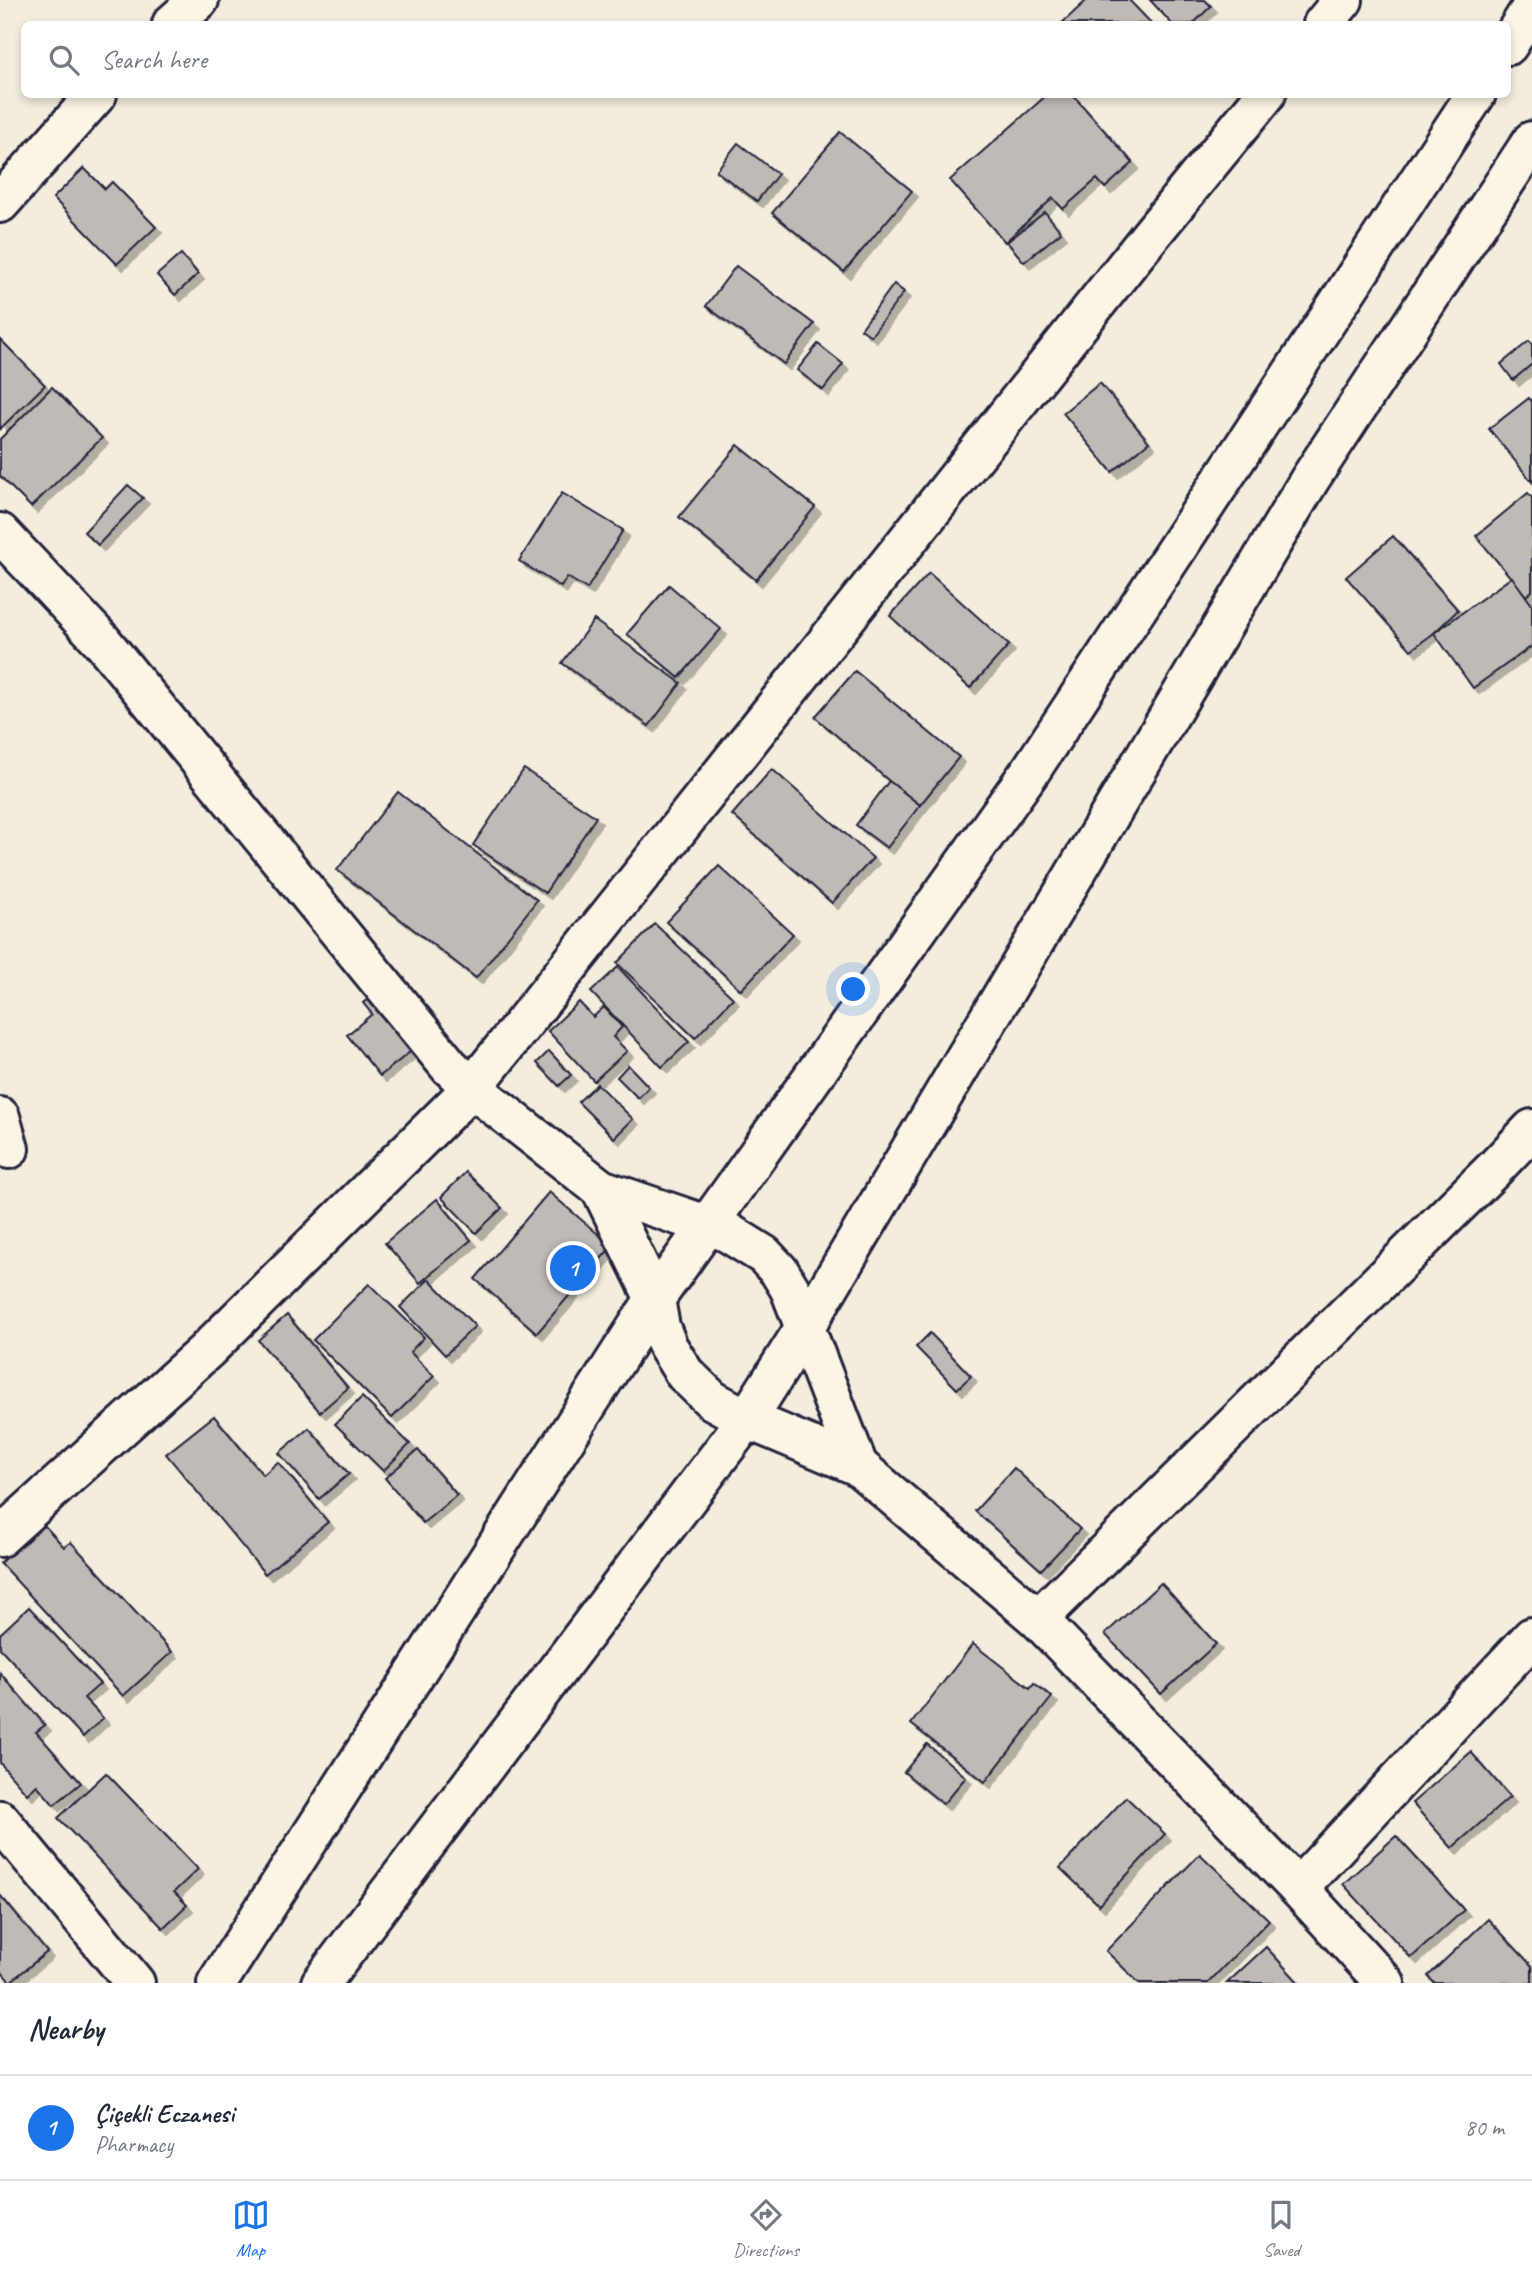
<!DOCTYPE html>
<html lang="en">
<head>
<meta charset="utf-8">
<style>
  :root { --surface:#fff; --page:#f6f6f7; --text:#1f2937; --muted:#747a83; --line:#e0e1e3; --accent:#1a73e8 }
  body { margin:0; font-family:Caveat,sans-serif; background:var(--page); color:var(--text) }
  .you { position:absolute; left:854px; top:990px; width:24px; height:24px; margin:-18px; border:5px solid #fff; border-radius:50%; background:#1a73e8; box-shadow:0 0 0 10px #1a73e833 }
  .badge { display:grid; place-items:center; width:46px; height:46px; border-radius:50%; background:var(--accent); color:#fff; font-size:23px; font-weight:700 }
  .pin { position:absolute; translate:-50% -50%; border:4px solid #fff; box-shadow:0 2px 7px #0006 }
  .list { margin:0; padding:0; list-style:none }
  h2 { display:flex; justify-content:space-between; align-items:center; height:91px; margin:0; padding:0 28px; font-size:30px }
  h2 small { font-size:23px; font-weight:400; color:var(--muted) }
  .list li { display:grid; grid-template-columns:46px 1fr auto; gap:21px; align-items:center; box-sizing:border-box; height:105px; padding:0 28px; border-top:2px solid var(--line) }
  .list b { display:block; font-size:26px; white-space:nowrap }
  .list p { margin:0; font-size:23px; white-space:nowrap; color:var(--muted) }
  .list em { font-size:23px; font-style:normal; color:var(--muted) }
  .icon { flex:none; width:38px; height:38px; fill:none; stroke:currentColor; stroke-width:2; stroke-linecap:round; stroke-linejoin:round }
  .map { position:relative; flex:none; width:1532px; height:1983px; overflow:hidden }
  .search { position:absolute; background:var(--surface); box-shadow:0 4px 10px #0003; left:21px; right:21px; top:21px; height:77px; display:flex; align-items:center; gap:18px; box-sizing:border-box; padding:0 24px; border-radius:10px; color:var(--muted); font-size:26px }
  .sheet { height:196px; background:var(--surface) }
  nav { display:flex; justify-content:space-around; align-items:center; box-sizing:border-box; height:98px; border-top:2px solid var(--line); background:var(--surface); font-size:19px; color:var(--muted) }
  nav a { display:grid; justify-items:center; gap:4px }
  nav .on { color:var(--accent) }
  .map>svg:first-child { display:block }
</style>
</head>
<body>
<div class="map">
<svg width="1532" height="1983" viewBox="0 0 1532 1983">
  <defs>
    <filter id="shadow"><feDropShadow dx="6" dy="6" stdDeviation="0" flood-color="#0004"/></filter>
  </defs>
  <rect width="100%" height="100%" fill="#f3edde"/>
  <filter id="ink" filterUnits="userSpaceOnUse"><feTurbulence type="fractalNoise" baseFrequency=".0143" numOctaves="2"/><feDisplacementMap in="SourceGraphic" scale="14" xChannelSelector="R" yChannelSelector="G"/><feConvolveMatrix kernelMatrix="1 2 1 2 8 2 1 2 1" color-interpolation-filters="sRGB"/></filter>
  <g filter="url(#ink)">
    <g fill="#bfbab6" stroke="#22223b" stroke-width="2" filter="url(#shadow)">
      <polygon points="1087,0 1129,0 1152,24 1061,24"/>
      <polygon points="1150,0 1205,0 1211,6 1193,24 1172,24"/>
      <polygon points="1048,94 1072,94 1133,163 1105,188 1097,179 1063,209 1053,198 1005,242 950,180"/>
      <polygon points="840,132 912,191 844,272 772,213"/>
      <polygon points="738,143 778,174 757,201 716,171"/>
      <polygon points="84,168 105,189 112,182 156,227 117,264 53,198"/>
      <polygon points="1045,212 1061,232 1024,262 1007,242"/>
      <polygon points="181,254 198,274 175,295 157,275"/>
      <polygon points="736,266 814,324 784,364 706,306"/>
      <polygon points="894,284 904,292 871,336 861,329"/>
      <polygon points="0,339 45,385 0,429"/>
      <polygon points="1529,341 1532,344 1532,364 1513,380 1501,364"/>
      <polygon points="818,344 843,364 823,390 797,370"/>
      <polygon points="1100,383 1149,442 1112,472 1063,413"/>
      <polygon points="52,387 102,438 31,507 0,476 0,439"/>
      <polygon points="1529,398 1532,402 1532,482 1489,429"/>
      <polygon points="738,445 815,507 756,580 679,517"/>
      <polygon points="128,485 143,498 98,545 84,532"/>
      <polygon points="562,493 623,530 587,589 567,577 561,587 519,561"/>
      <polygon points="1528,493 1532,498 1532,591 1526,596 1476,536"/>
      <polygon points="1393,536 1458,610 1434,633 1411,650 1346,577"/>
      <polygon points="929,573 1009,645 970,688 890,616"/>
      <polygon points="1512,577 1532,605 1532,646 1473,688 1434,633"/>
      <polygon points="669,585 721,629 679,678 627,634"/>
      <polygon points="594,620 681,683 649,726 562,663"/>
      <polygon points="855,671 959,757 920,805 889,781 815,717"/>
      <polygon points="524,769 596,817 545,893 473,845"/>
      <polygon points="772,769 873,858 832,903 732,815"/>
      <polygon points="889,781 920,805 887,848 856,825"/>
      <polygon points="398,792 537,900 476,978 337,870"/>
      <polygon points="719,866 793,934 741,990 666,922"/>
      <polygon points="655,924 733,998 695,1038 617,963"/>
      <polygon points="618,967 689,1042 662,1067 591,992"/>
      <polygon points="383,987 426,1039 380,1076 347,1035 372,1014 363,1003"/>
      <polygon points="579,1002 593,1017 604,1007 622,1027 613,1037 627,1051 594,1081 548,1031"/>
      <polygon points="549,1051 571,1075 559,1086 537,1063"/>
      <polygon points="628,1065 649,1087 638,1098 617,1077"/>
      <polygon points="597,1084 633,1119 614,1138 578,1102"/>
      <polygon points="466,1172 502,1208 476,1233 441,1197"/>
      <polygon points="549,1192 612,1246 537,1333 475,1279"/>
      <polygon points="437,1199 471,1240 420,1283 385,1243"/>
      <polygon points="429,1279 475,1326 445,1355 400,1307"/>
      <polygon points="369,1284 424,1337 410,1352 434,1376 392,1418 313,1340"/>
      <polygon points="287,1315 348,1388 320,1412 258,1340"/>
      <polygon points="930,1333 971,1376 957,1389 916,1347"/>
      <polygon points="362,1397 410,1444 383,1471 335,1424"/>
      <polygon points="214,1416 263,1475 278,1462 328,1522 265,1574 166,1454"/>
      <polygon points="309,1428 349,1474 319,1499 279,1453"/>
      <polygon points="418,1450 457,1495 423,1523 385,1478"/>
      <polygon points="1014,1468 1080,1529 1041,1570 975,1511"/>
      <polygon points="42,1523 64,1547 71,1542 172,1652 123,1696 0,1563"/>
      <polygon points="1161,1583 1216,1644 1161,1694 1105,1634"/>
      <polygon points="29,1607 100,1684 84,1698 103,1718 83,1737 0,1648 0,1634"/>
      <polygon points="973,1644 1030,1688 1034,1683 1052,1697 985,1782 911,1724"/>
      <polygon points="0,1673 45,1725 36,1732 81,1783 54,1805 37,1785 27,1794 0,1763"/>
      <polygon points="927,1744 966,1777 943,1804 904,1772"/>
      <polygon points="1471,1752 1510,1797 1452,1848 1412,1803"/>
      <polygon points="106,1773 198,1869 174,1892 187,1905 163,1928 58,1818"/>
      <polygon points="1126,1797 1165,1834 1099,1905 1060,1868"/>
      <polygon points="1396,1836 1464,1910 1411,1958 1343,1884"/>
      <polygon points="1200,1854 1269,1920 1208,1983 1139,1983 1106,1951"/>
      <polygon points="0,1895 47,1952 10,1982 0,1970"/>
      <polygon points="1488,1919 1532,1966 1532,1983 1434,1983 1428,1976"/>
      <polygon points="1266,1947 1299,1983 1227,1983"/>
    </g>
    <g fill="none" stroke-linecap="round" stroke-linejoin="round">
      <defs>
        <g id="street">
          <polyline points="172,24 199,0"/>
          <polyline points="0,203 97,94"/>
          <polyline points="0,533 101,640 449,1066 472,1088"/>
          <polyline points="0,1117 9,1149"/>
          <polyline points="1038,1619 1493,1170 1532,1129"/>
          <polyline points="0,1820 135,1983"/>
          <polyline points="1298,1888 1532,1637"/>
        </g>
        <g id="secondary">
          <polyline points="1323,24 1343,0"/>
          <polyline points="472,1088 601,1189 727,1232 764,1255 779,1271 790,1289 858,1466"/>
          <polyline points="601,1189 655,1299 660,1327 668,1347 685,1374 712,1400 747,1419 858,1466 1038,1619 1298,1888 1385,1983"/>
          <polyline points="0,1537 206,1351 472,1088 1149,237 1266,94"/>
        </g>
        <g id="primary">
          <polyline points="1508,45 1532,7"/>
          <polyline points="217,1983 655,1299 1031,770 1476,94"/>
          <polyline points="321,1983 747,1419 804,1329 1310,479 1532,141"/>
        </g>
      </defs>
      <use href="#street" stroke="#22223b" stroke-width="44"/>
      <use href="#secondary" stroke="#22223b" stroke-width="44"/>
      <use href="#primary" stroke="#22223b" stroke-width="44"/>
      <use href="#street" stroke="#fcf5e5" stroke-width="38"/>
      <use href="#secondary" stroke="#fcf5e5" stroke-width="38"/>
      <use href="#primary" stroke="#fcf5e5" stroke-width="38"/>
    </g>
  </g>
</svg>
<div class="you"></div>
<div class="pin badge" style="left:573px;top:1268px">1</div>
<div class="search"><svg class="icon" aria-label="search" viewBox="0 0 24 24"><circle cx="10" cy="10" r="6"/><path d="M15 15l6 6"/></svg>Search here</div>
</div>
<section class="sheet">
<h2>Nearby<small></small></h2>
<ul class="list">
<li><span class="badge">1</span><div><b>Çiçekli Eczanesi</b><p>Pharmacy</p></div><em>80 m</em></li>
</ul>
</section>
<nav>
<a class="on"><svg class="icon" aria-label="map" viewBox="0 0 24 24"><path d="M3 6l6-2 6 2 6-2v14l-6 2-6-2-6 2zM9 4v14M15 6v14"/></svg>Map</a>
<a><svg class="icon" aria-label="directions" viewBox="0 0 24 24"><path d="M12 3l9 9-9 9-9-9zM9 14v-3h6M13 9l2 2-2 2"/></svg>Directions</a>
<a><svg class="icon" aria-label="saved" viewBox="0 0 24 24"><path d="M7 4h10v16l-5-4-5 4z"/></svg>Saved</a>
</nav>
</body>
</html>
